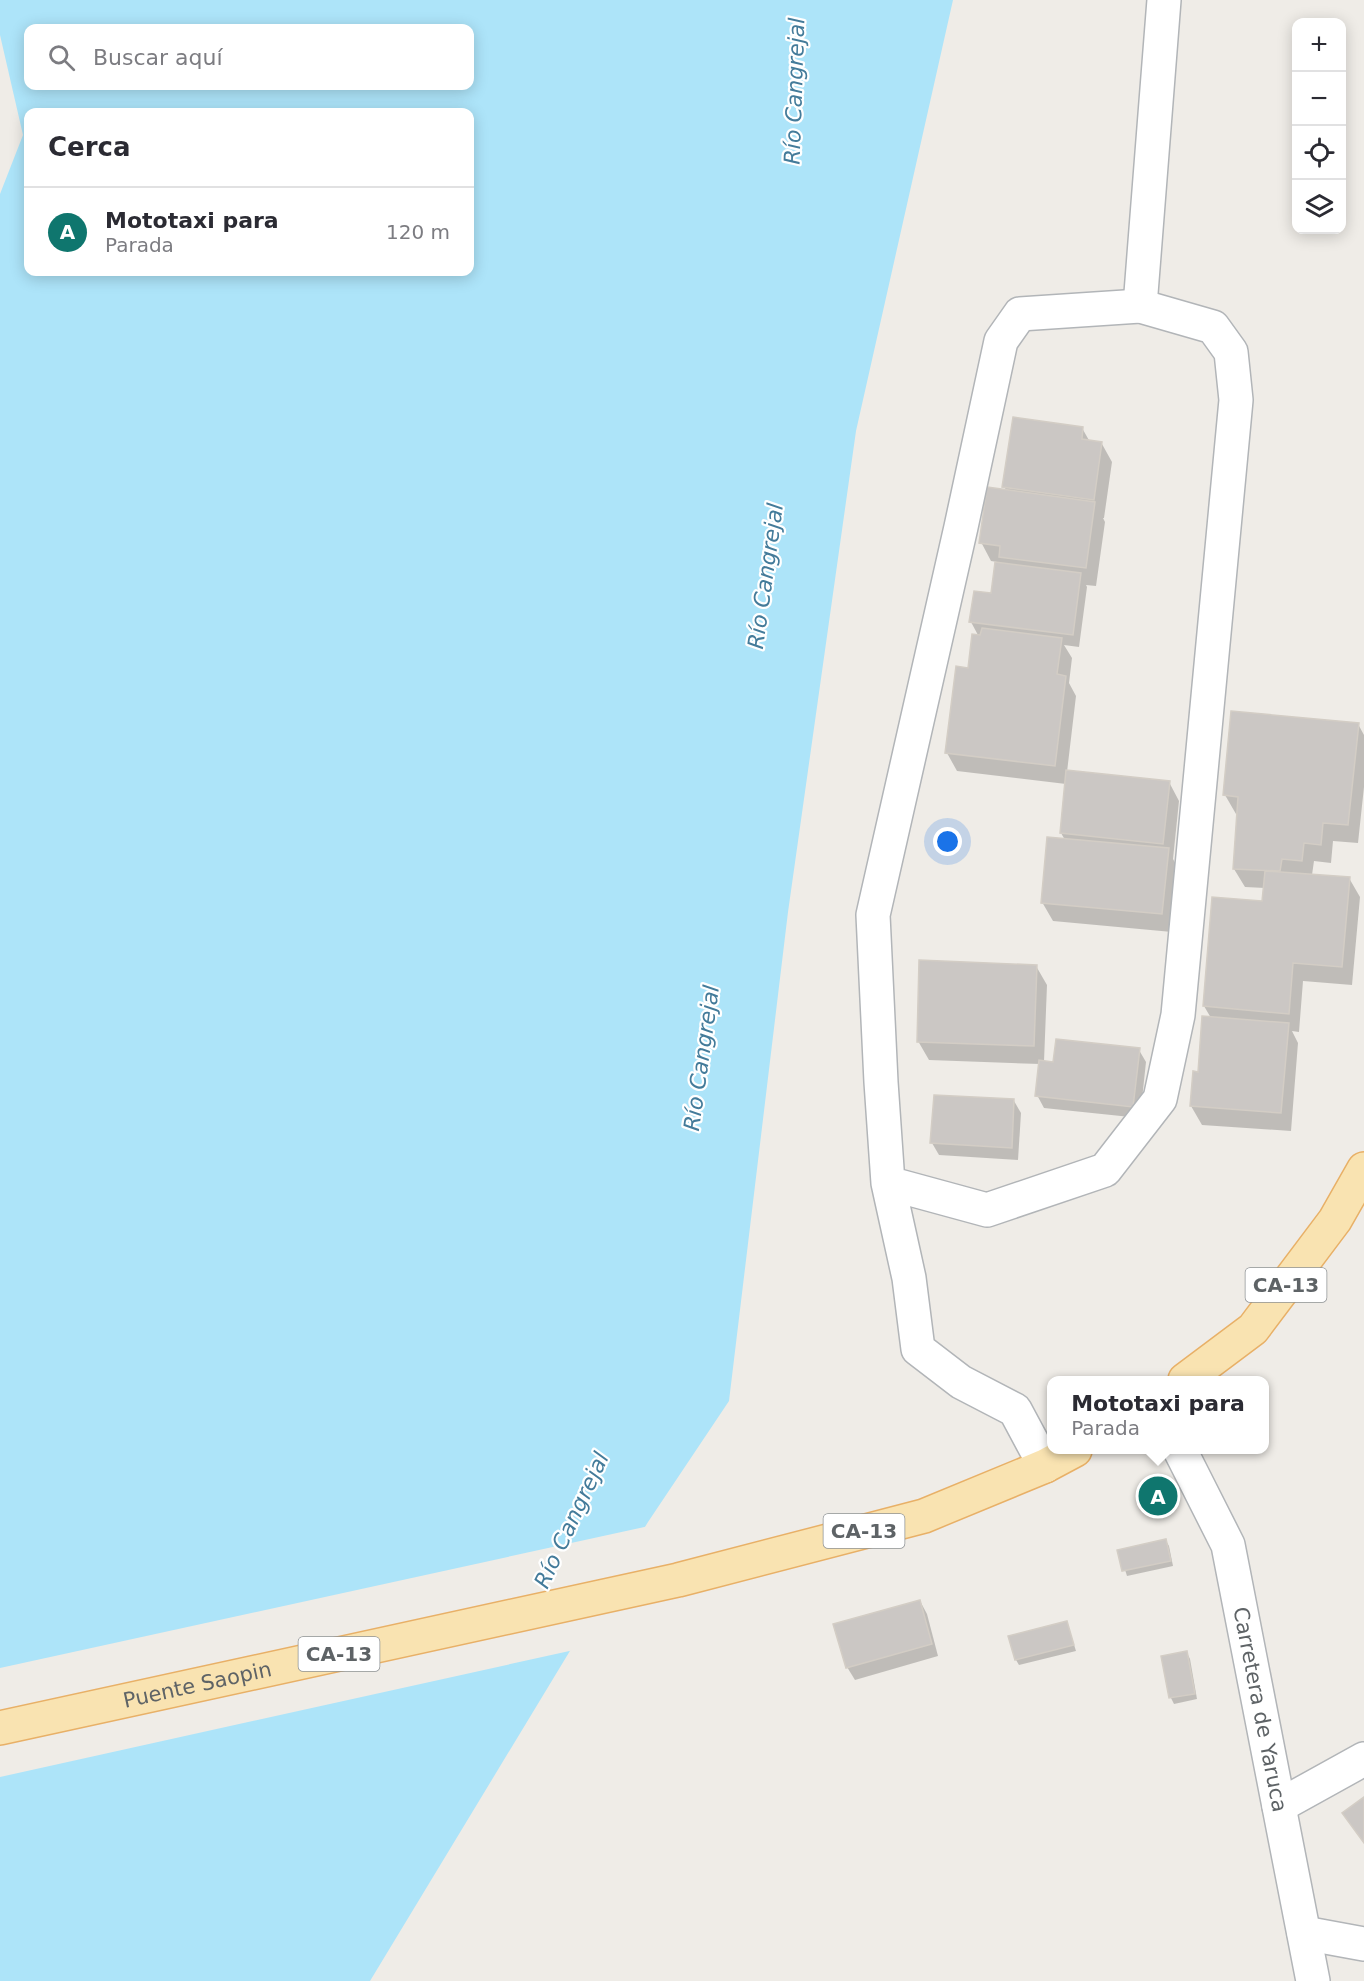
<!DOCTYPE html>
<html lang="es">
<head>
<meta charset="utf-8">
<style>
  :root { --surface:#fff; --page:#f7f7f7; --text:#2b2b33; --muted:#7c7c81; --line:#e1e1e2; --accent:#0f766e }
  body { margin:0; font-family:"DejaVu Sans",sans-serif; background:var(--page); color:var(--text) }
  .controls { position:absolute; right:18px; top:18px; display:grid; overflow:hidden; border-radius:12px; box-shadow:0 3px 15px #0003 }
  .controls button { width:54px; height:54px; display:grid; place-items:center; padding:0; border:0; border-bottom:2px solid var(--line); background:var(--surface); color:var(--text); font:30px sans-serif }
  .you { position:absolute; left:948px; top:842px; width:21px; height:21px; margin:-15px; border:4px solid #fff; border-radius:50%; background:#1a73e8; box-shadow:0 0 0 9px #1a73e833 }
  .badge { display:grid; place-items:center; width:39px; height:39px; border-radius:50%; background:var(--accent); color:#fff; font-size:20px; font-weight:700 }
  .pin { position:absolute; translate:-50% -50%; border:3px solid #fff; box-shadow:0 2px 6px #0006 }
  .popup { position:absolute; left:1047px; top:1376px; width:222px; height:78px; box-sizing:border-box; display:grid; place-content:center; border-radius:12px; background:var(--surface); filter:drop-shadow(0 2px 4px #0005); font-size:20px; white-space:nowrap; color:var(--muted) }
  .popup b { font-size:22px; color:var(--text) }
  .popup::after { content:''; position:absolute; left:50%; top:100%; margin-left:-12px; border:12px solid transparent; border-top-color:var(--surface) }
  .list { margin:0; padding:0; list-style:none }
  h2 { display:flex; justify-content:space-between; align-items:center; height:78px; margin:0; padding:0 24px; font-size:26px }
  h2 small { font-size:20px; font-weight:400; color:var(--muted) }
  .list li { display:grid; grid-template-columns:39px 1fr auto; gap:18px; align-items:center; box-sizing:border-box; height:90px; padding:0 24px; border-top:2px solid var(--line) }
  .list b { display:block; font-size:22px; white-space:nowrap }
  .list p { margin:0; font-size:20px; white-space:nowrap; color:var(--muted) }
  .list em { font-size:20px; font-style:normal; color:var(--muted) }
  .icon { flex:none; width:33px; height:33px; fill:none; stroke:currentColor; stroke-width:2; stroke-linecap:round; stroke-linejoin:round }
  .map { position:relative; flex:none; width:1364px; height:1981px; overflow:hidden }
  .search { position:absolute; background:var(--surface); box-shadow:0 3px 15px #0003; left:24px; top:24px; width:450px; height:66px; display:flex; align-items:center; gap:15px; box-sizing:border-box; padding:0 21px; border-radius:12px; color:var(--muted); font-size:22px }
  .panel { position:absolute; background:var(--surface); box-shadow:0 3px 15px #0003; left:24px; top:108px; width:450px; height:168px; border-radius:12px }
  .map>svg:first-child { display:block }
</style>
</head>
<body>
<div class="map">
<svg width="1364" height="1981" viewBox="0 0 1364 1981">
  <rect width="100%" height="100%" fill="#efece7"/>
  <path fill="#ade4f9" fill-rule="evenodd" d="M0,0H953L856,431L788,912L729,1401L648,1522L370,1981H0V194L23,135L0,35ZM28,28H470V86H28ZM28,112H470V272H28Z"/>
  <polygon fill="#efece7" points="649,1526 574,1650 0,1777 0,1668"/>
  <g fill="#0003">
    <polygon points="1082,428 1090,442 1102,444 1112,462 1104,518 1103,518 1105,522 1096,586 1086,585 1087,587 1079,647 1064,645 1072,658 1069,683 1076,696 1067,772 1169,782 1179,801 1173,859 1178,868 1172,932 1053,921 1042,902 1065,840 1061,833 1066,784 957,771 947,753 979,637 971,622 993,595 997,562 991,561 981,542 1007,492 1004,486"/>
    <polygon points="1358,724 1364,735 1364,787 1358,843 1333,841 1331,863 1314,861 1312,875 1349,878 1360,897 1352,985 1303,981 1299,1032 1292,1031 1298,1043 1291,1131 1202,1125 1191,1106 1211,1018 1204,1006 1214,898 1263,903 1265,888 1245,887 1234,869 1239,814 1236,814 1225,795"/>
    <polygon points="1036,966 1047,985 1044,1062 1054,1064 1139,1050 1146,1062 1140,1118 1044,1108 1037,1095 1040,1064 929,1060 918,1041"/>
    <polygon points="1014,1101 1021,1113 1018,1160 939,1155 932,1143"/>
    <polygon points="1166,1541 1169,1546 1173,1566 1127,1576 1119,1551"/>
    <polygon points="920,1601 927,1614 938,1656 855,1680 847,1667"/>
    <polygon points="1067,1622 1076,1651 1019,1665 1016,1660"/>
    <polygon points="1187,1653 1190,1659 1197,1699 1174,1704 1171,1698 1163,1657"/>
  </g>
  <g fill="#cbc7c4" stroke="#d3cdc5" stroke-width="1.5">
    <polygon points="1013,417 1083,427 1082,439 1102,442 1094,500 1002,487"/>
    <polygon points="987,487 1095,502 1086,568 999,557 1000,546 979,543"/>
    <polygon points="995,562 1081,573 1073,635 969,622 974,591 991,593"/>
    <polygon points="982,628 1062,638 1057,674 1066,676 1055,766 945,753 956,666 968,668 972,634 980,635"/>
    <polygon points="1231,711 1359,723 1348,825 1323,823 1321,845 1304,843 1302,861 1282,859 1280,871 1233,869 1238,797 1223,795"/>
    <polygon points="1066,770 1170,781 1163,844 1060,833"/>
    <polygon points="1047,837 1169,848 1162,914 1041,903"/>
    <polygon points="1265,871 1350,877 1342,967 1293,963 1289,1014 1203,1006 1212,897 1262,901"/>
    <polygon points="919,960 1037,965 1034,1046 917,1042"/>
    <polygon points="1202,1016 1289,1023 1281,1113 1190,1106 1193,1071 1198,1072"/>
    <polygon points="1056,1039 1140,1048 1133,1107 1035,1096 1039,1060 1053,1062"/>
    <polygon points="934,1095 1014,1099 1012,1148 930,1143"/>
    <polygon points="1166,1539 1171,1561 1122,1571 1117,1550"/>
    <polygon points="920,1600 932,1644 846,1668 833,1624"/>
    <polygon points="1067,1621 1074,1645 1015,1660 1008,1636"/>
    <polygon points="1187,1651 1195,1694 1169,1698 1161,1656"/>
    <polygon points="1364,1797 1364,1843 1342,1813"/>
  </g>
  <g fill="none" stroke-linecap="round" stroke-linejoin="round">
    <defs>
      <g id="minor">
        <polyline points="1140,306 1164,0"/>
        <polyline points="888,1183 987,1210 1105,1170 1160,1099 1178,1015 1236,400 1231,352 1213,327 1140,306 1020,314 1001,341 961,527 873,915 881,1082 888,1183 909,1278 918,1349 961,1382 1015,1410 1045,1466"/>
        <path id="s1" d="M1180,1450L1228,1545L1313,1981"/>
        <polyline points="1279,1806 1364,1759"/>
        <polyline points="1304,1933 1364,1944"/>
      </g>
      <g id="major">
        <polyline points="1185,1380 1253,1329 1335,1220 1364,1169"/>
        <path id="s2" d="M0,1728L678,1580L924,1516L1045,1466L1075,1450"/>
      </g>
    </defs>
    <use href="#minor" stroke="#b2b5b8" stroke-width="36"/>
    <use href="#major" stroke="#e8b067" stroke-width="36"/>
    <use href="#minor" stroke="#fff" stroke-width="33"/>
    <use href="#major" stroke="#f9e3b1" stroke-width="33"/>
  </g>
  <g text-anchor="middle" stroke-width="4.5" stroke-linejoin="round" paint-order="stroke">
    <g fill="#fff" stroke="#8e9294" stroke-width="1.5">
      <rect x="1245.5" y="1268" width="81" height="34" rx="4.5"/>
      <rect x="823.5" y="1514" width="81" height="34" rx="4.5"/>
      <rect x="298.5" y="1637" width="81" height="34" rx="4.5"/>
    </g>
    <g font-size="20" font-weight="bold" fill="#5e6366">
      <text x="1286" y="1292">CA-13</text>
      <text x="864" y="1538">CA-13</text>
      <text x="339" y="1661">CA-13</text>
    </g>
    <g font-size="21" fill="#5e6366" stroke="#fff">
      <text dy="7" stroke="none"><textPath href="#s2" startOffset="202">Puente Saopin</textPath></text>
      <text dy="7" stroke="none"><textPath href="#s1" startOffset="274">Carretera de Yaruca</textPath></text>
    </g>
    <g font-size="22" font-style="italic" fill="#437b9a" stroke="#fff">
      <text transform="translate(794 91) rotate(-88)" y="8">Río Cangrejal</text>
      <text transform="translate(765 576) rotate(-82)" y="8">Río Cangrejal</text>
      <text transform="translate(701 1058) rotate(-82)" y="8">Río Cangrejal</text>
      <text transform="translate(571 1520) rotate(-65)" y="8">Río Cangrejal</text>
    </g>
  </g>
</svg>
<div class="controls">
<button>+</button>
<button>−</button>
<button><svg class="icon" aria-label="locate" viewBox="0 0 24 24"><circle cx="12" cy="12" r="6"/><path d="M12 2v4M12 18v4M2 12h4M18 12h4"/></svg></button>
<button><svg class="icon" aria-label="layers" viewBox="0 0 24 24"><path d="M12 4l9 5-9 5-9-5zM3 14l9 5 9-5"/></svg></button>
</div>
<div class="you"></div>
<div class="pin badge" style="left:1158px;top:1496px">A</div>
<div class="popup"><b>Mototaxi para</b>Parada</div>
<div class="search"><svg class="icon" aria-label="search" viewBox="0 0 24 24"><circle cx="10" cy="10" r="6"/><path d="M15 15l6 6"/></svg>Buscar aquí</div>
<section class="panel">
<h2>Cerca<small></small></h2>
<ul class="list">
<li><span class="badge">A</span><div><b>Mototaxi para</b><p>Parada</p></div><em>120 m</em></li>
</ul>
</section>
</div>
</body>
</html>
